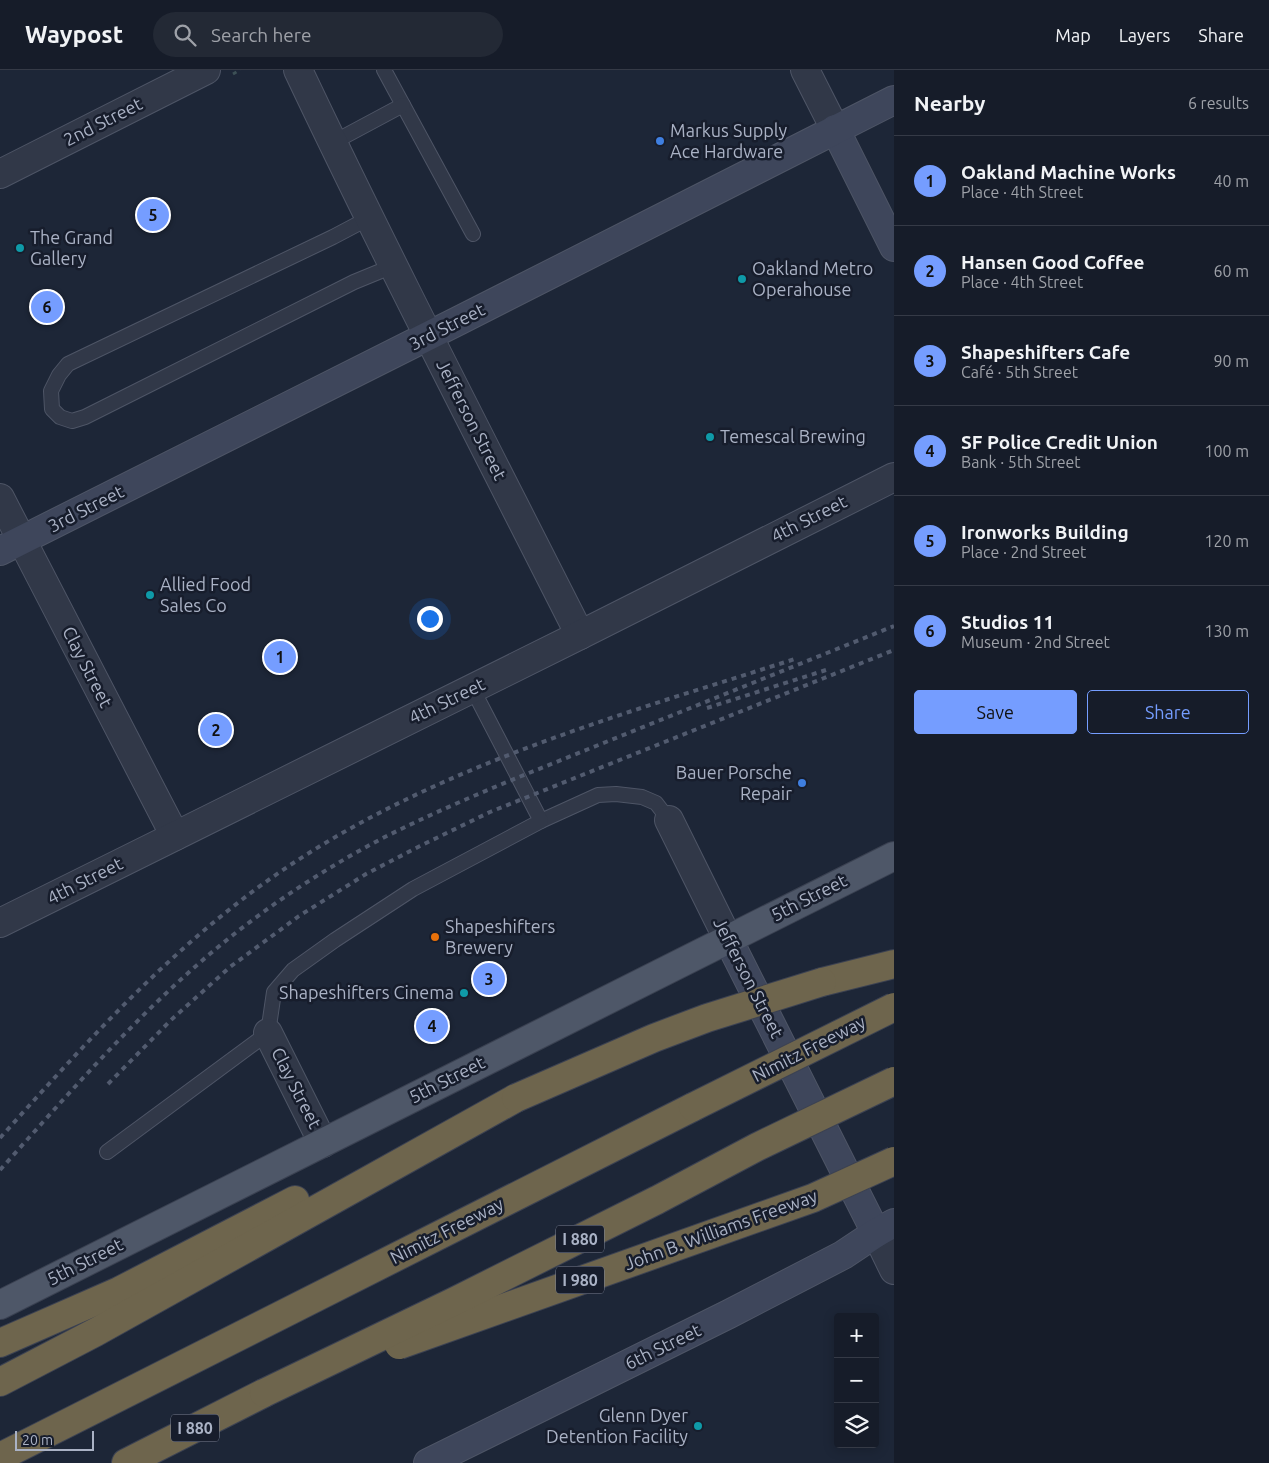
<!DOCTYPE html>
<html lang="en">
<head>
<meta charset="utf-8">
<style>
  :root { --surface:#161c29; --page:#232935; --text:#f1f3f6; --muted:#9ea1a8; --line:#353a46; --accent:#759dff }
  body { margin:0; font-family:Ubuntu,sans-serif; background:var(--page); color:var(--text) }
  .controls { position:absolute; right:15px; bottom:15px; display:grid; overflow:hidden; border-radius:5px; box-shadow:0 2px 12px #0003 }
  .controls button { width:45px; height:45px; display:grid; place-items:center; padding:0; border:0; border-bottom:1px solid var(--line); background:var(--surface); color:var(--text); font:25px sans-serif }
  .scale { position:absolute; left:15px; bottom:12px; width:79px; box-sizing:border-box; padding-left:5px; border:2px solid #aab2c5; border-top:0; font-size:14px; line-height:18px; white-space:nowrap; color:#aab2c5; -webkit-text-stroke:4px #171d2c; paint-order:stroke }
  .you { position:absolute; left:429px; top:548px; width:18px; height:18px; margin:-12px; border:4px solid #fff; border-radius:50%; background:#1a73e8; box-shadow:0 0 0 8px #1a73e833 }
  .badge { display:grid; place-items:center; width:32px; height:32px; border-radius:50%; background:var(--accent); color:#111; font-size:16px; font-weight:700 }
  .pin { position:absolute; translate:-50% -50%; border:2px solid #fff; box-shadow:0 1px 5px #0006 }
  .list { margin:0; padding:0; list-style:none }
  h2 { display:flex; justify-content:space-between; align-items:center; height:65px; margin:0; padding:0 20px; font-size:21px }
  h2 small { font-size:16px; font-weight:400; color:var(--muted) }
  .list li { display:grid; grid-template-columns:32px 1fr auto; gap:15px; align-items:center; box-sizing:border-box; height:90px; padding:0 20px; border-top:1px solid var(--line) }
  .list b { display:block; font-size:19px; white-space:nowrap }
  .list p { margin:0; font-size:16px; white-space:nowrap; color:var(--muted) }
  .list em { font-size:16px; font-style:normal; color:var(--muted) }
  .actions { display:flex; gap:10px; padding:15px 20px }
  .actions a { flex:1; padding:11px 0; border:1px solid var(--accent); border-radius:5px; text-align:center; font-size:18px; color:var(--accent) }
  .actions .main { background:var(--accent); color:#111 }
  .icon { flex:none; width:28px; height:28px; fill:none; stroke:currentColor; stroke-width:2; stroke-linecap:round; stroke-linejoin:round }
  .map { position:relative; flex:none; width:894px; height:1393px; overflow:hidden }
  header { display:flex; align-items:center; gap:30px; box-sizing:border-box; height:70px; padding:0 25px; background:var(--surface); border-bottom:1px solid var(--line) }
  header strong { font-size:24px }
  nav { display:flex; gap:28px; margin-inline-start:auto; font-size:18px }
  .search { width:350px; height:45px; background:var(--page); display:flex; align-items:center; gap:12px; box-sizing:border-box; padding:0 18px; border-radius:28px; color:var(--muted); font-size:19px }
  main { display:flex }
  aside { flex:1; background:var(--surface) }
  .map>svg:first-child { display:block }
</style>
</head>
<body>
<header>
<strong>Waypost</strong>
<div class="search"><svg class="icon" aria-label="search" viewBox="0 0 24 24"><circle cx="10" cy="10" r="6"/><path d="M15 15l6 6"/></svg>Search here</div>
<nav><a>Map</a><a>Layers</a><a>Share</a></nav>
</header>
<main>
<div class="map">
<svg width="894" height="1393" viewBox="0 0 894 1393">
  <rect width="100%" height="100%" fill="#1d2637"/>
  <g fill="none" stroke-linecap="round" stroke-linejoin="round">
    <defs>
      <g id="lane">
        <polyline points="384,0 473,164"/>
        <polyline points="332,73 403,35"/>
        <polyline points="369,148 333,167 68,294 59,305 51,321 52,339 60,347 72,351 85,347 354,212 393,196"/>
        <polyline points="541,751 598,725 616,724 642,727 656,733 669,750"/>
        <polyline points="107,1082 268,963 274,922 293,900 335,870 413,819 541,751 472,618"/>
      </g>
      <g id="street">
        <path d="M298,0C388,190 485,377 580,565"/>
        <polyline points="805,0 835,59"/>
        <polyline points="0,104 206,0"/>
        <polyline points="0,428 175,766"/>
        <polyline points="669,750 728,869"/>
        <polyline points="0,853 580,565 894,407"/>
        <polyline points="268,963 323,1073"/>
        <polyline points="876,1163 894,1200"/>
      </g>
      <g id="secondary">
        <polyline points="835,59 894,177"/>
        <polyline points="0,481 460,250 894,30"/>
        <polyline points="728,869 876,1163"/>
        <polyline points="428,1393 729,1244 843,1185 876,1163 894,1153"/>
      </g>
      <polyline id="primary" points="0,1235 894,786"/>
      <g id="highway">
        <polyline points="822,912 894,894"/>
        <polyline points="0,1273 119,1221 295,1130"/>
        <polyline points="0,1312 96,1262 516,1028"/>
        <polyline points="0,1387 693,1037"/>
        <polyline points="126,1393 264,1323"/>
      </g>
    </defs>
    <use href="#lane" stroke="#4e5566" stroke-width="16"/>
    <use href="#street" stroke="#4e5566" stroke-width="30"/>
    <use href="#secondary" stroke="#4e5566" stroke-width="30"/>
    <use href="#primary" stroke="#3a4151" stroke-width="30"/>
    <use href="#highway" stroke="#3c4252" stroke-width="30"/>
    <polyline stroke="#3d5056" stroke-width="3" stroke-dasharray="4 4" stroke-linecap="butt" points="233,4 240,0"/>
    <use href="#lane" stroke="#313848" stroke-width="14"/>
    <use href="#street" stroke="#313848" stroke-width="28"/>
    <use href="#secondary" stroke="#3e465b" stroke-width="28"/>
    <use href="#primary" stroke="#4e5768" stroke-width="28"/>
    <use href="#highway" stroke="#6e654d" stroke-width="28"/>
    <g stroke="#525b6f" stroke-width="4" stroke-dasharray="5 5" stroke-linecap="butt">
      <polyline points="707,638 826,600"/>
      <polyline points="108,1014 171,950 230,897 299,846 366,804 420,776 490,742 894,580"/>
      <path d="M0,1068C80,979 159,891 256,819C416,701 611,648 798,588"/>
      <path d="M0,1100C71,1021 141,940 223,873C272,833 326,798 381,769C426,746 473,726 519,707L894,556"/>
    </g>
    <defs>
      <g id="highway-bridge">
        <polyline points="516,1028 654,968 707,948 822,912"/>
        <polyline points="693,1037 894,937"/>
        <polyline points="399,1275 813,1128 894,1091"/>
        <polyline points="264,1323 455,1231 657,1130 757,1077 894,1011"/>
      </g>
    </defs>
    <use href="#highway-bridge" stroke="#3c4252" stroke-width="30" stroke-linecap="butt"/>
    <use href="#highway-bridge" stroke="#6e654d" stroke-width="28"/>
  </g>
  <g fill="#3f7fe0" stroke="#171d2c" stroke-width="2">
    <circle cx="660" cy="71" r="5"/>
    <circle cx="802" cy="713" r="5"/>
  </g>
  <g fill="#0f9aa8" stroke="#171d2c" stroke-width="2">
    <circle cx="20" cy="178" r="5"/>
    <circle cx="742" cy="209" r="5"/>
    <circle cx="710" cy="367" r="5"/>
    <circle cx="150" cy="525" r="5"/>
    <circle cx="464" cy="923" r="5"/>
    <circle cx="698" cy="1356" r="5"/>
  </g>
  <circle fill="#e8710a" stroke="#171d2c" stroke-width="2" cx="435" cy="867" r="5"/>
  <g text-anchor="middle" stroke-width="5" stroke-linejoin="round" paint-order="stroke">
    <g fill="#171d2c" stroke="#7e8597" stroke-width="1">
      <rect x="556" y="1155.5" width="48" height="27" rx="4"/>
      <rect x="556" y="1196.5" width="48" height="27" rx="4"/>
      <rect x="171" y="1344.5" width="48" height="27" rx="4"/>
    </g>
    <g font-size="16" font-weight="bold" fill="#aab2c5">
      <text x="580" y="1175">I 880</text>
      <text x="580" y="1216">I 980</text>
      <text x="195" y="1364">I 880</text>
    </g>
    <g font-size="18" fill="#aab2c5" stroke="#171d2c">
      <text transform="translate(103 52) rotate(-27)" y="6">2nd Street</text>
      <text transform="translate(447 257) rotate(-27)" y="6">3rd Street</text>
      <text transform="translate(471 350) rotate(63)" y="6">Jefferson Street</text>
      <text transform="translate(86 439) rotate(-27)" y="6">3rd Street</text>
      <text transform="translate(809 449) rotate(-27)" y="6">4th Street</text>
      <text transform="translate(87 597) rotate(63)" y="6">Clay Street</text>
      <text transform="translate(447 631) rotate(-26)" y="6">4th Street</text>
      <text transform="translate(85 811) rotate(-27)" y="6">4th Street</text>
      <text transform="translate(809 828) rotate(-27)" y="6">5th Street</text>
      <text transform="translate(748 908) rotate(63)" y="6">Jefferson Street</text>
      <text transform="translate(809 979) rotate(-27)" y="6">Nimitz Freeway</text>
      <text transform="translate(447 1010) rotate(-27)" y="6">5th Street</text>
      <text transform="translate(296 1018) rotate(63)" y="6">Clay Street</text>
      <text transform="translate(721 1160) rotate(-20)" y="6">John B. Williams Freeway</text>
      <text transform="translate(447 1161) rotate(-27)" y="6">Nimitz Freeway</text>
      <text transform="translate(85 1192) rotate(-27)" y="6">5th Street</text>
      <text transform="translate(663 1277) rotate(-26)" y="6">6th Street</text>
    </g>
    <g font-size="18" fill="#aab2c5" stroke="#171d2c" text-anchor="start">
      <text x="670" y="67">Markus Supply<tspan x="670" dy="21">Ace Hardware</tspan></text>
      <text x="30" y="174">The Grand<tspan x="30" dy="21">Gallery</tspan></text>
      <text x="752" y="205">Oakland Metro<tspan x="752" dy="21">Operahouse</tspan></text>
      <text x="720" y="373">Temescal Brewing</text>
      <text x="160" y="521">Allied Food<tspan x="160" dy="21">Sales Co</tspan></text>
      <text x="792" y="709" text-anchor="end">Bauer Porsche<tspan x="792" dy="21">Repair</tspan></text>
      <text x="445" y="863">Shapeshifters<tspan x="445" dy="21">Brewery</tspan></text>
      <text x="454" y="929" text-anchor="end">Shapeshifters Cinema</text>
      <text x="688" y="1352" text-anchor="end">Glenn Dyer<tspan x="688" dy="21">Detention Facility</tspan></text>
    </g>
  </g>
</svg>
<div class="controls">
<button>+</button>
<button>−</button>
<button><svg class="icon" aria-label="layers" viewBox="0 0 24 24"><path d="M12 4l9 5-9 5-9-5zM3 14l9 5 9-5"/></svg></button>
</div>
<div class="scale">20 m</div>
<div class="you"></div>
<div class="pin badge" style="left:280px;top:587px">1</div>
<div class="pin badge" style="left:216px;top:660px">2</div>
<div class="pin badge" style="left:489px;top:909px">3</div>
<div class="pin badge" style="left:432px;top:956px">4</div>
<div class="pin badge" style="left:153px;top:145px">5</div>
<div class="pin badge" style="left:47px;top:237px">6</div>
</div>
<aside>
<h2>Nearby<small>6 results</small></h2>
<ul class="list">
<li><span class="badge">1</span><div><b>Oakland Machine Works</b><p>Place · 4th Street</p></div><em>40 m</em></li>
<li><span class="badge">2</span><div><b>Hansen Good Coffee</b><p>Place · 4th Street</p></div><em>60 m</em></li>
<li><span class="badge">3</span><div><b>Shapeshifters Cafe</b><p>Café · 5th Street</p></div><em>90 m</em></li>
<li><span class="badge">4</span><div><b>SF Police Credit Union</b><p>Bank · 5th Street</p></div><em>100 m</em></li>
<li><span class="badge">5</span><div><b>Ironworks Building</b><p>Place · 2nd Street</p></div><em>120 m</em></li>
<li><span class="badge">6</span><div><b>Studios 11</b><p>Museum · 2nd Street</p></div><em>130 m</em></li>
</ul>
<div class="actions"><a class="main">Save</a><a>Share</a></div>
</aside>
</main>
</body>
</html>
